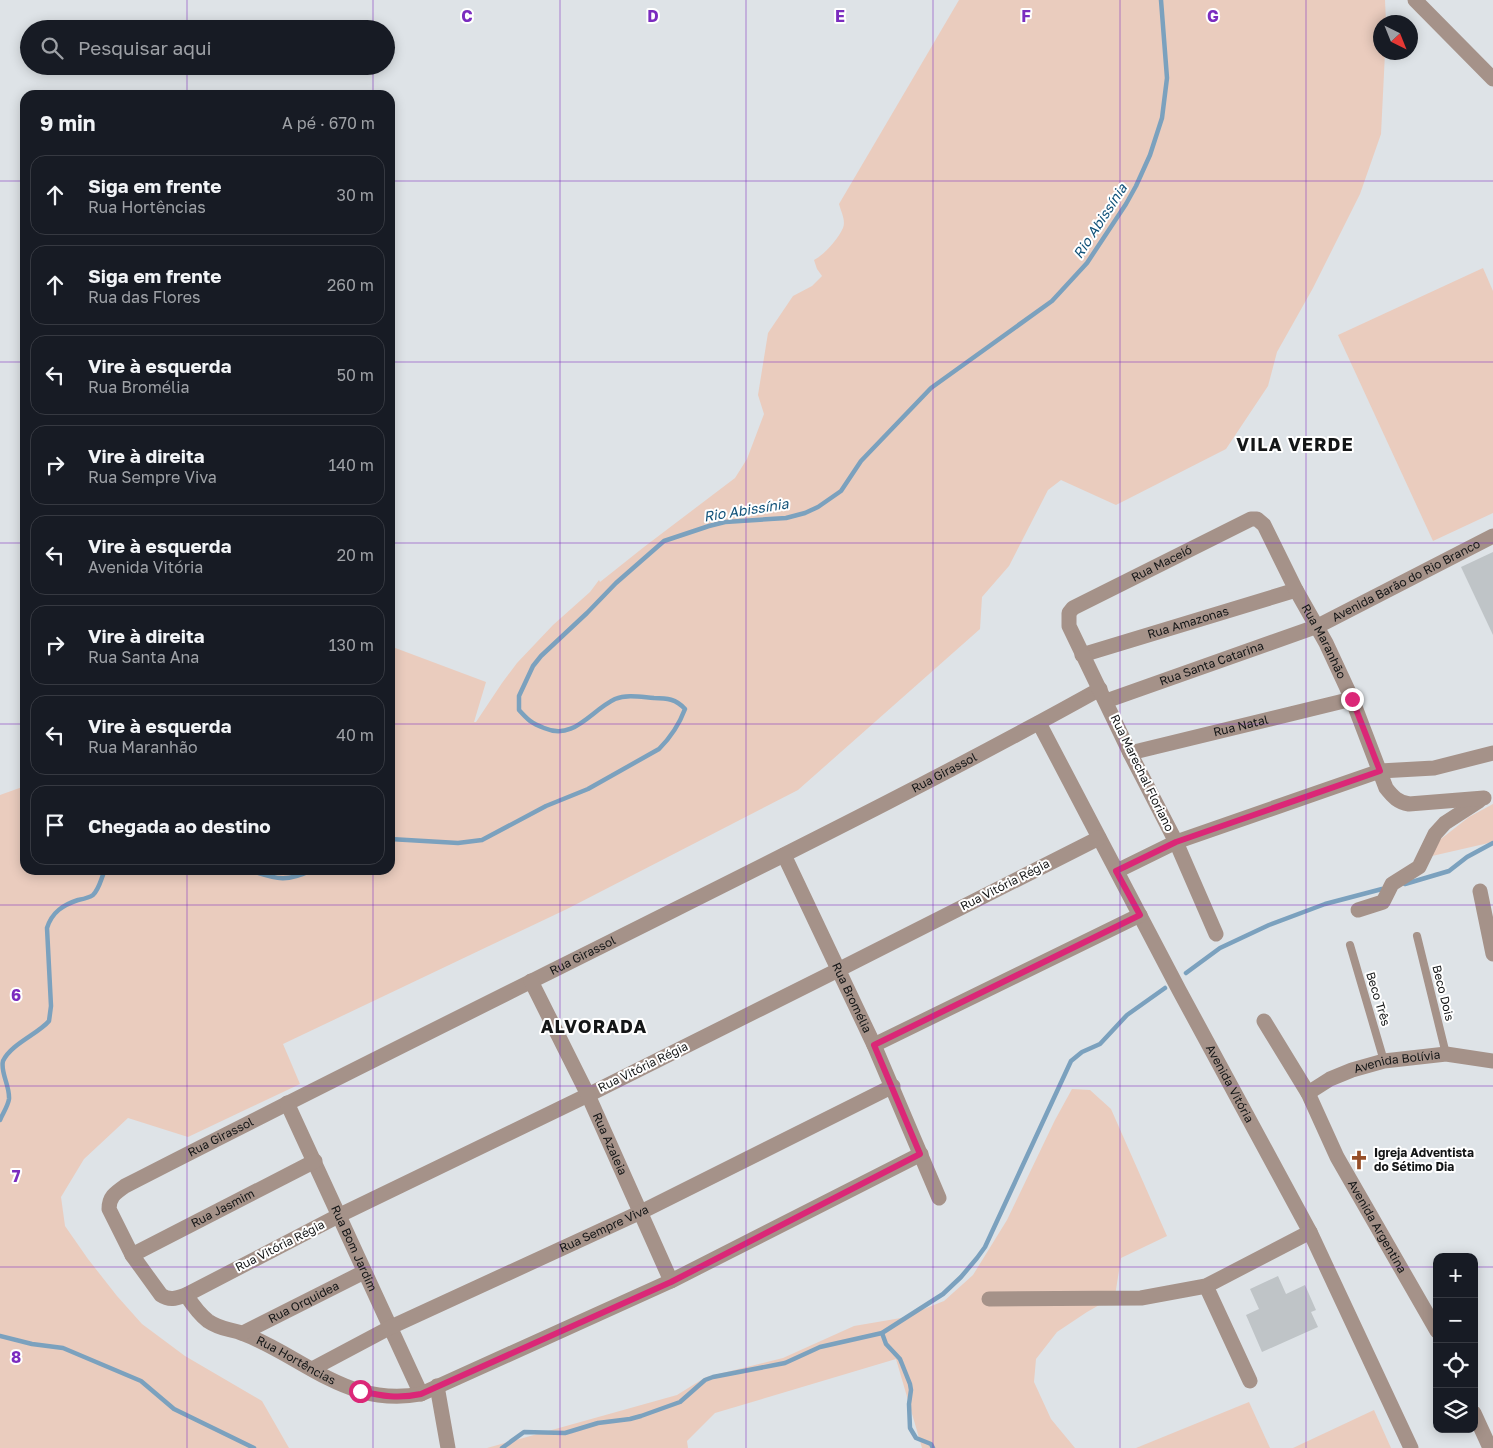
<!DOCTYPE html>
<html lang="pt">
<head>
<meta charset="utf-8">
<style>
  :root { --surface:#171b24; --page:#242831; --text:#f1f3f6; --muted:#9ea1a6; --line:#363941 }
  body { margin:0; font-family:"Golos Text",sans-serif; background:var(--page); color:var(--text) }
  .controls { position:absolute; right:15px; bottom:15px; display:grid; overflow:hidden; border-radius:10px; box-shadow:0 2px 12px #0003 }
  .controls button { width:45px; height:45px; display:grid; place-items:center; padding:0; border:0; border-bottom:1px solid var(--line); background:var(--surface); color:var(--text); font:25px sans-serif }
  .compass { position:absolute; left:1373px; top:15px; width:45px; height:45px; border-radius:50%; background:var(--surface); box-shadow:0 2px 12px #0003; rotate:137deg }
  .stop { position:absolute; width:15px; height:15px; margin:-11px; border:4px solid #db2777; border-radius:50%; background:#fff }
  .stop.end { background:#db2777; border-color:#fff; box-shadow:0 1px 5px #0008 }
  .list { margin:0; padding:0; list-style:none }
  h2 { display:flex; justify-content:space-between; align-items:center; height:65px; margin:0; padding:0 20px; font-size:21px }
  h2 small { font-size:16px; font-weight:400; color:var(--muted) }
  .list li { display:grid; grid-template-columns:32px 1fr auto; gap:15px; align-items:center; box-sizing:border-box; height:80px; margin:0 10px 10px; padding:0 10px; border:1px solid var(--line); border-radius:15px }
  .list b { display:block; font-size:19px; white-space:nowrap }
  .list p { margin:0; font-size:16px; white-space:nowrap; color:var(--muted) }
  .list em { font-size:16px; font-style:normal; color:var(--muted) }
  .icon { flex:none; width:28px; height:28px; fill:none; stroke:currentColor; stroke-width:2; stroke-linecap:round; stroke-linejoin:round }
  .map { position:relative; flex:none; width:1493px; height:1448px; overflow:hidden }
  .search { position:absolute; background:var(--surface); box-shadow:0 2px 12px #0003; left:20px; top:20px; width:375px; height:55px; display:flex; align-items:center; gap:12px; box-sizing:border-box; padding:0 18px; border-radius:28px; color:var(--muted); font-size:19px }
  .panel { position:absolute; background:var(--surface); box-shadow:0 2px 12px #0003; left:20px; top:90px; width:375px; height:785px; border-radius:15px }
  .map>svg:first-child { display:block }
</style>
</head>
<body>
<div class="map">
<svg width="1493" height="1448" viewBox="0 0 1493 1448">
  <rect width="100%" height="100%" fill="#dee3e7"/>
  <g fill="#eaccbe">
    <path d="M959,0H1385L1386,22H1380V52L1385,53L1381,134L1360,194L1313,288L1277,352L1268,386L1226,449L1116,505L1061,480L1048,490L1009,566L982,597L980,629L798,790L567,909L283,1044L300,1084L188,1137L128,1118L84,1159L61,1197L65,1226L88,1259L117,1296L142,1324L185,1356L262,1401L289,1448H0V795L25,786V870H390V646L486,682L474,722H476L502,683L517,663L553,625L590,592L599,580L600,582L644,547L735,478L747,459L764,414L758,395L768,333L793,296L812,286L822,276L817,269L814,260C824,255 838,239 843,228C846,220 841,212 839,204Z"/>
    <polygon points="1483,268 1493,291 1493,513 1433,541 1338,335"/>
    <polygon points="1493,804 1493,842 1432,856 1432,846 1469,817"/>
    <polygon points="1072,1089 1090,1090 1111,1109 1167,1236 1121,1258 1115,1296 1087,1312 1057,1332 1036,1359 1034,1382 1051,1419 1075,1448 922,1448 896,1359 715,1413 687,1441 688,1448 487,1448 677,1395 706,1377 783,1358 854,1326 901,1318 944,1301 973,1275 1007,1220 1055,1120"/>
    <polygon points="1249,1402 1270,1448 1136,1448"/>
    <polygon points="1374,1410 1391,1448 1293,1448"/>
  </g>
  <g fill="none" stroke-linecap="round" stroke-linejoin="round">
    <g stroke="#7ba1be" stroke-width="4.5">
      <path d="M390,839L458,843L482,840L546,806L588,789L659,749C671,737 679,725 685,709C676,699 667,698 654,698C641,697 627,694 615,699C590,711 574,741 544,728C531,723 528,720 519,710V696L533,666L541,656L587,613L616,583L664,541L709,526L725,522L786,518L805,513L818,507L841,491L861,461L931,388L1052,301L1087,263L1126,204L1136,186L1150,155L1162,118L1167,78L1161,0"/>
      <path d="M249,870C277,879 285,883 312,870"/>
      <polyline points="1405,884 1449,871 1467,857 1493,843"/>
      <polyline points="1186,973 1220,948 1269,925 1325,904 1382,889"/>
      <path d="M0,1120C3,1113 8,1106 9,1099C10,1086 0,1072 3,1061C11,1044 38,1034 49,1021L51,1006L47,928C52,912 63,905 78,900C83,899 89,898 93,895C100,888 101,878 105,870"/>
      <polyline points="882,1333 886,1344 900,1359 910,1384 911,1390 909,1404 910,1428 916,1438 931,1444 933,1448"/>
      <polyline points="0,1336 32,1344 63,1348 141,1381 174,1409 254,1448"/>
      <polyline points="502,1448 524,1432 565,1433 598,1423 630,1419 641,1416 680,1402 705,1380 713,1377 785,1363 820,1347 882,1333 943,1294 961,1277 977,1258 985,1247 1071,1061 1082,1052 1100,1044 1127,1015 1165,988"/>
    </g>
  </g>
  <g fill="#bfc4c7">
    <polygon points="1493,552 1493,635 1461,567"/>
    <polygon points="1278,1276 1286,1294 1305,1285 1316,1310 1311,1312 1318,1327 1262,1352 1246,1315 1259,1309 1250,1289"/>
  </g>
  <g fill="none" stroke-linecap="round" stroke-linejoin="round">
    <g stroke="#a59289" stroke-width="8">
      <polyline points="1417,936 1446,1054"/>
      <polyline points="1350,945 1384,1061"/>
    </g>
    <g stroke="#a59289" stroke-width="15">
      <polyline points="1415,0 1493,79"/>
      <path id="s1" d="M1082,655L1296,590"/>
      <path id="s2" d="M1106,701L1318,626L1493,536"/>
      <path id="s3" d="M1039,723L1179,990L1310,1232L1411,1448"/>
      <path id="s4" d="M1130,753L1352,699"/>
      <path id="s5" d="M1099,838L838,970L588,1095L340,1215L186,1295C177,1298 170,1301 161,1295L132,1255L109,1209C109,1197 115,1193 125,1186C298,1097 472,1011 646,924C798,848 951,772 1100,689"/>
      <path id="s6" d="M784,855L874,1045L939,1198"/>
      <polyline points="1117,871 1176,842 1380,771 1434,768 1493,753"/>
      <polyline points="1480,891 1493,954"/>
      <polyline points="1358,910 1383,902 1392,884 1419,867 1435,834 1445,823 1479,801"/>
      <path id="s7" d="M1216,934L1176,842L1130,753L1069,626V613L1073,608L1251,519H1257L1264,525L1296,590L1326,643L1352,699L1386,788C1393,797 1398,802 1409,804L1484,798"/>
      <path id="s8" d="M531,981L588,1095L671,1281"/>
      <path id="s9" d="M1264,1021L1308,1093L1337,1157L1437,1331"/>
      <polyline points="874,1045 1140,915"/>
      <path id="s10" d="M1308,1093L1330,1079L1352,1070L1384,1061L1446,1054L1493,1061"/>
      <path id="s11" d="M287,1103L421,1394"/>
      <path id="s12" d="M132,1255L315,1161"/>
      <polyline points="1206,1286 1250,1381"/>
      <path id="s13" d="M186,1295C192,1304 199,1314 208,1321C223,1331 230,1328 244,1334C284,1349 319,1379 360,1391C381,1397 400,1398 421,1394L671,1281L921,1154"/>
      <polyline points="989,1299 1141,1298 1206,1286 1310,1232"/>
      <path id="s14" d="M243,1333L364,1272"/>
      <path id="s15" d="M312,1369L391,1327L641,1212L893,1086"/>
      <polyline points="437,1386 448,1448"/>
      <polyline points="1474,1413 1490,1448"/>
    </g>
  </g>
  <g fill="none" stroke-linecap="round" stroke-linejoin="round">
    <path stroke="#db2777" stroke-width="6" d="M360,1391C382,1396 398,1399 421,1394L671,1282L920,1154L874,1045L1140,915L1116,871L1176,842L1380,771L1352,699"/>
  </g>
  <path fill="none" stroke="#7b2cbf" stroke-width="1" stroke-opacity="0.55" d="M187,0V29M373,0V29M560,0V1448M746,0V1448M933,0V1448M1120,0V1448M1306,0V1448M187,66V95M373,66V95M0,181H25M390,181H1493M0,362H25M390,362H1493M0,543H25M390,543H1493M0,724H25M390,724H1493M187,870V1448M373,870V1448M0,905H1493M0,1086H1493M0,1267H1437M1474,1267H1493"/>
  <defs>
    <symbol id="church-bare" viewBox="-9 -9 18 18"><path d="M-1.2-6h2.4v3.5h3.3v2.4h-3.3V6h-2.4V-.1h-3.3v-2.4h3.3Z" fill="#964f29" stroke="#fff" stroke-width="2.5" paint-order="stroke"/></symbol>
  </defs>
  <g fill-rule="evenodd">
    <use href="#church-bare" x="1345" y="1146" width="28" height="28"/>
  </g>
  <g text-anchor="middle" stroke-width="4" stroke-linejoin="round" paint-order="stroke">
    <g font-size="12" fill="#141617" stroke="#fff">
      <text dy="4" stroke="none"><textPath href="#s7" startOffset="460">Rua Maceió</textPath></text>
      <text dy="4" stroke="none"><textPath href="#s2" startOffset="324">Avenida Barão do Rio Branco</textPath></text>
      <text dy="4" stroke="none"><textPath href="#s1" startOffset="111">Rua Amazonas</textPath></text>
      <text dy="4" stroke="none"><textPath href="#s7" startOffset="706">Rua Maranhão</textPath></text>
      <text dy="4" stroke="none"><textPath href="#s2" startOffset="112">Rua Santa Catarina</textPath></text>
      <text dy="4" stroke="none"><textPath href="#s4" startOffset="114">Rua Natal</textPath></text>
      <text dy="4" stroke="none"><textPath href="#s5" startOffset="2095">Rua Girassol</textPath></text>
      <text transform="translate(1142 773) rotate(64)" y="4">Rua Marechal Floriano</text>
      <text transform="translate(1005 885) rotate(-27)" y="4">Rua Vitória Régia</text>
      <text dy="4" stroke="none"><textPath href="#s5" startOffset="1690">Rua Girassol</textPath></text>
      <text transform="translate(1443 993) rotate(76)" y="4">Beco Dois</text>
      <text dy="4" stroke="none"><textPath href="#s6" startOffset="158">Rua Bromélia</textPath></text>
      <text transform="translate(1378 999) rotate(73)" y="4">Beco Três</text>
      <text dy="4" stroke="none"><textPath href="#s10" startOffset="96">Avenida Bolívia</textPath></text>
      <text transform="translate(643 1067) rotate(-26)" y="4">Rua Vitória Régia</text>
      <text dy="4" stroke="none"><textPath href="#s3" startOffset="408">Avenida Vitória</textPath></text>
      <text dy="4" stroke="none"><textPath href="#s5" startOffset="1285">Rua Girassol</textPath></text>
      <text dy="4" stroke="none"><textPath href="#s8" startOffset="181">Rua Azaleia</textPath></text>
      <text dy="4" stroke="none"><textPath href="#s12" startOffset="102">Rua Jasmim</textPath></text>
      <text dy="4" stroke="none"><textPath href="#s9" startOffset="235">Avenida Argentina</textPath></text>
      <text dy="4" stroke="none"><textPath href="#s15" startOffset="324">Rua Sempre Viva</textPath></text>
      <text transform="translate(280 1246) rotate(-27)" y="4">Rua Vitória Régia</text>
      <text dy="4" stroke="none"><textPath href="#s11" startOffset="160">Rua Bom Jardim</textPath></text>
      <text dy="4" stroke="none"><textPath href="#s14" startOffset="68">Rua Orquidea</textPath></text>
      <text dy="4" stroke="none"><textPath href="#s13" startOffset="131">Rua Hortências</textPath></text>
    </g>
    <g font-size="12" font-weight="bold" fill="#141617" stroke="#fff" text-anchor="start">
      <text x="1374" y="1157">Igreja Adventista<tspan x="1374" dy="14">do Sétimo Dia</tspan></text>
    </g>
    <g font-size="14" font-style="italic" fill="#115279" stroke="#fff">
      <text transform="translate(1100 221) rotate(-57)" y="5">Rio Abissínia</text>
      <text transform="translate(746 510) rotate(-9)" y="5">Rio Abissínia</text>
    </g>
    <g font-size="18" font-weight="bold" letter-spacing="1" fill="#141617" stroke="#fff">
      <text x="1295" y="451">VILA VERDE</text>
      <text x="594" y="1033">ALVORADA</text>
    </g>
  </g>
  <g font-size="16" text-anchor="middle" font-weight="bold" fill="#7b2cbf" stroke="#fff" stroke-width="4" stroke-linejoin="round" paint-order="stroke">
    <text x="467" y="22">C</text>
    <text x="653" y="22">D</text>
    <text x="840" y="22">E</text>
    <text x="1026" y="22">F</text>
    <text x="1213" y="22">G</text>
    <text x="16" y="1001">6</text>
    <text x="16" y="1182">7</text>
    <text x="16" y="1363">8</text>
  </g>
</svg>
<div class="controls">
<button>+</button>
<button>−</button>
<button><svg class="icon" aria-label="locate" viewBox="0 0 24 24"><circle cx="12" cy="12" r="6"/><path d="M12 2v4M12 18v4M2 12h4M18 12h4"/></svg></button>
<button><svg class="icon" aria-label="layers" viewBox="0 0 24 24"><path d="M12 4l9 5-9 5-9-5zM3 14l9 5 9-5"/></svg></button>
</div>
<svg class="compass" viewBox="-18 -18 36 36"><path d="M0-13l5 13h-10z" fill="#e53935"/><path d="M0 13l5-13h-10z" fill="#9ea1a6"/></svg>
<div class="stop" style="left:360px;top:1391px"></div>
<div class="stop end" style="left:1352px;top:699px"></div>
<div class="search"><svg class="icon" aria-label="search" viewBox="0 0 24 24"><circle cx="10" cy="10" r="6"/><path d="M15 15l6 6"/></svg>Pesquisar aqui</div>
<section class="panel">
<h2>9 min<small>A pé · 670 m</small></h2>
<ul class="list">
<li><svg class="icon" aria-label="ahead" viewBox="0 0 24 24"><path d="M12 20V5M6 11l6-6 6 6"/></svg><div><b>Siga em frente</b><p>Rua Hortências</p></div><em>30 m</em></li>
<li><svg class="icon" aria-label="ahead" viewBox="0 0 24 24"><path d="M12 20V5M6 11l6-6 6 6"/></svg><div><b>Siga em frente</b><p>Rua das Flores</p></div><em>260 m</em></li>
<li><svg class="icon" aria-label="left" viewBox="0 0 24 24"><path d="M17 20v-9H6M10 6l-5 5 5 5"/></svg><div><b>Vire à esquerda</b><p>Rua Bromélia</p></div><em>50 m</em></li>
<li><svg class="icon" aria-label="right" viewBox="0 0 24 24"><path d="M7 20v-9h11M14 6l5 5-5 5"/></svg><div><b>Vire à direita</b><p>Rua Sempre Viva</p></div><em>140 m</em></li>
<li><svg class="icon" aria-label="left" viewBox="0 0 24 24"><path d="M17 20v-9H6M10 6l-5 5 5 5"/></svg><div><b>Vire à esquerda</b><p>Avenida Vitória</p></div><em>20 m</em></li>
<li><svg class="icon" aria-label="right" viewBox="0 0 24 24"><path d="M7 20v-9h11M14 6l5 5-5 5"/></svg><div><b>Vire à direita</b><p>Rua Santa Ana</p></div><em>130 m</em></li>
<li><svg class="icon" aria-label="left" viewBox="0 0 24 24"><path d="M17 20v-9H6M10 6l-5 5 5 5"/></svg><div><b>Vire à esquerda</b><p>Rua Maranhão</p></div><em>40 m</em></li>
<li><svg class="icon" aria-label="arrive" viewBox="0 0 24 24"><path d="M6 21V4h12l-3 4 3 4H6"/></svg><div><b>Chegada ao destino</b></div></li>
</ul>
</section>
</div>
</body>
</html>
